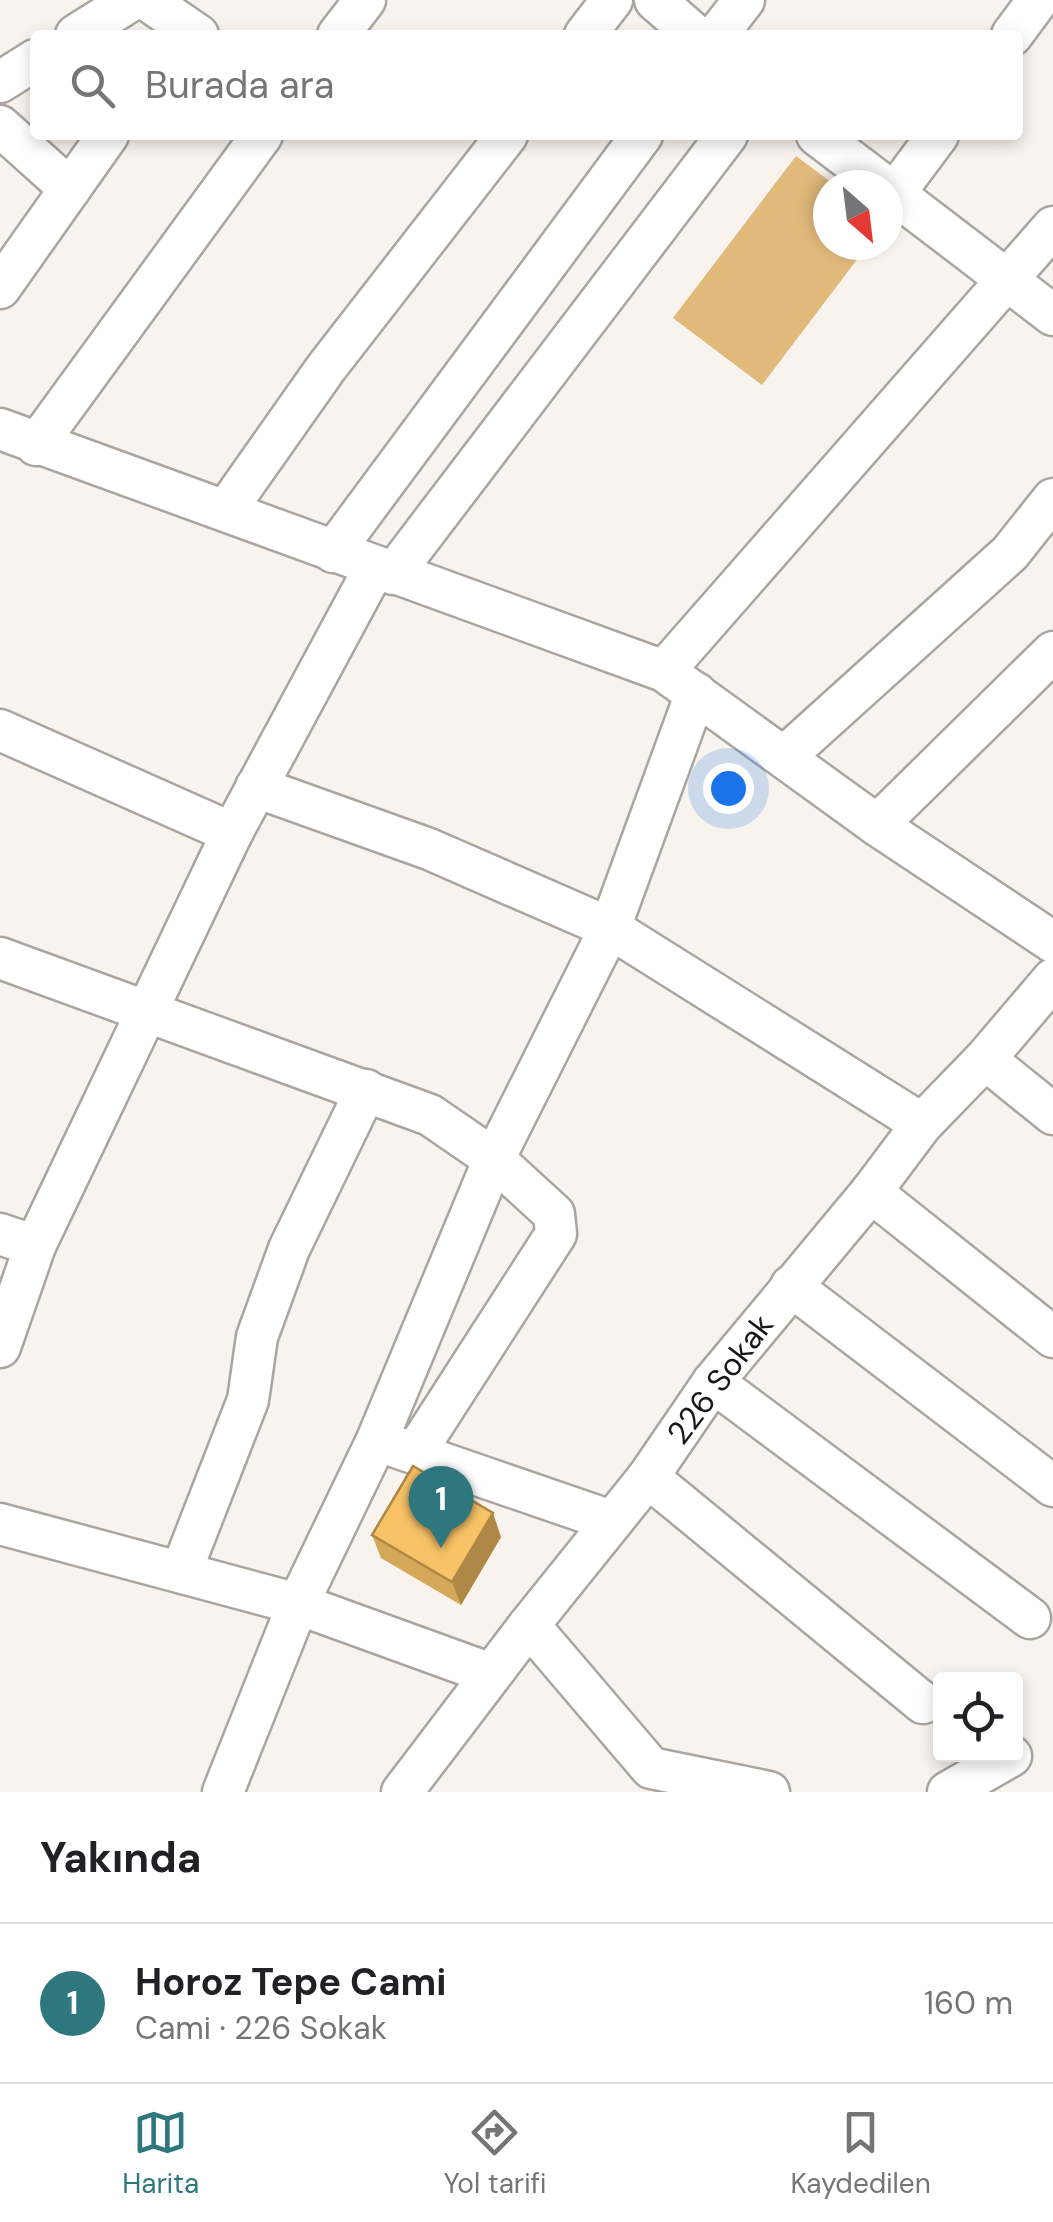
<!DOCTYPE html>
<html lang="tr">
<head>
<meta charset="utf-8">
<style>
  :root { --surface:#fff; --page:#f6f6f6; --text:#202124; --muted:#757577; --line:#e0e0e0; --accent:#2e777e }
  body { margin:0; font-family:"DM Sans",sans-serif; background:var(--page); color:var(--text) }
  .controls { position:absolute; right:30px; bottom:30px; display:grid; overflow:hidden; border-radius:10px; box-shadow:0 5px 15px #0003 }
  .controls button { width:90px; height:90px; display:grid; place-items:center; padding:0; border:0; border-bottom:2px solid var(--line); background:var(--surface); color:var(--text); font:50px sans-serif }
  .compass { position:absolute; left:813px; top:170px; width:90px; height:90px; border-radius:50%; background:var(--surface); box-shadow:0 5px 15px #0003; rotate:152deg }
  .you { position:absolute; left:728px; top:788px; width:35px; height:35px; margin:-25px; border:8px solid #fff; border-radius:50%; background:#1a73e8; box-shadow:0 0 0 15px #1a73e833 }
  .badge { display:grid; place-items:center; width:65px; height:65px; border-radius:50%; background:var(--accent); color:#fff; font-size:32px; font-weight:700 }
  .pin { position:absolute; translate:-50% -82px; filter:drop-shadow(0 2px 5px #0008) }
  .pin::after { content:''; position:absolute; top:52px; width:35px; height:30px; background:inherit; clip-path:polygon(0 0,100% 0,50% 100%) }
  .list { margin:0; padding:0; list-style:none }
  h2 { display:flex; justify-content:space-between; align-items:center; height:130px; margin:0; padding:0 40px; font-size:42px }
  h2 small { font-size:32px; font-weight:400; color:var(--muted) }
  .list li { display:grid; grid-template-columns:65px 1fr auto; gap:30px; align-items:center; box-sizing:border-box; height:160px; padding:0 40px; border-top:2px solid var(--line) }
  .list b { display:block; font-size:38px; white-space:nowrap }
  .list p { margin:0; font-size:32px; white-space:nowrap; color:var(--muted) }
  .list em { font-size:32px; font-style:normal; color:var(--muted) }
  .icon { flex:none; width:55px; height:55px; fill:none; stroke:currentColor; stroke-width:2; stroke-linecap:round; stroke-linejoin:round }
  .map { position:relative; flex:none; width:1053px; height:1792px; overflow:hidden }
  .search { position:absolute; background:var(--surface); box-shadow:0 5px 15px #0003; left:30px; right:30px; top:30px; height:110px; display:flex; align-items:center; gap:25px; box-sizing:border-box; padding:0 35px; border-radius:10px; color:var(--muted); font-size:38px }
  .sheet { height:290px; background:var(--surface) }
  nav { display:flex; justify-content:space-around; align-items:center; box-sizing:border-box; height:140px; border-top:2px solid var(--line); background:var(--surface); font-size:28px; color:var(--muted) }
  nav a { display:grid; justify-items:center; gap:5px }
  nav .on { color:var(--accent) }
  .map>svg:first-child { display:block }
</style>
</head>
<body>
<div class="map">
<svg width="1053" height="1792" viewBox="0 0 1053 1792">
  <rect width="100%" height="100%" fill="#f8f3ed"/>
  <polygon fill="#e1b97b" points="796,156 835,185 828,185 828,245 868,245 762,385 673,318"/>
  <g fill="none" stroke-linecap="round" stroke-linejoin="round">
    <defs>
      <g id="minor">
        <polyline points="147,0 198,35"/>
        <polyline points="655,0 695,35"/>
        <polyline points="76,35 132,0"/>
        <polyline points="338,35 365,0"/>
        <polyline points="585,35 612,0"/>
        <polyline points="717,35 744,0"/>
        <polyline points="1012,35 1038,0"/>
        <polyline points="0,82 35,60"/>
        <polyline points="0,126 70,189"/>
        <polyline points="817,135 883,185"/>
        <polyline points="888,189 1053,315"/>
        <polyline points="894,194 938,135"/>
        <polyline points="0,288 108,135"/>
        <polyline points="0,429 664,671 877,825 1053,942"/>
        <polyline points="36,445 262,135"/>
        <polyline points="226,510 326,368 507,135"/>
        <polyline points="333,552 642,135"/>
        <polyline points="393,574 727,135"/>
        <polyline points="664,671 1053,227"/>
        <polyline points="0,730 232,833"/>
        <polyline points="784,757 1010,553 1053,499"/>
        <polyline points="256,787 429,849 610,928 922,1124"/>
        <polyline points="877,825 1053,652"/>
        <polyline points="0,958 430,1115 494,1159 554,1214 556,1234 415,1453"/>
        <polyline points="985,1059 1053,1114"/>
        <polyline points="871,1192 1053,1337"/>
        <polyline points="0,1234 35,1246"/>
        <polyline points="791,1286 1053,1486"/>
        <polyline points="0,1347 35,1246 232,833 375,567"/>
        <polyline points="713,1382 1030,1618"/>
        <polyline points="393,1446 611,1521"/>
        <polyline points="648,1477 923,1703"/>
        <polyline points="0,1524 298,1604 491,1674"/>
        <polyline points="181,1572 248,1400 257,1337 289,1249 366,1090"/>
        <polyline points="529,1625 651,1768 769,1792"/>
        <polyline points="223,1792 298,1604 377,1440 494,1159 610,928 696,693"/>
        <polyline points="402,1792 529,1625 648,1477 713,1382 871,1192 922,1124 985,1059 1053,979"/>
        <polyline points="948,1792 1011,1756"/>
      </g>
    </defs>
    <use href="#minor" stroke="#a9a6a0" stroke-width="45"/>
    <use href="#minor" stroke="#fff" stroke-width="40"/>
  </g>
  <polygon fill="#d5a758" points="372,1535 501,1537 461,1605 381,1558"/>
  <polygon fill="#ae8847" points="493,1513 501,1537 461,1605 452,1582"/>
  <polygon fill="#f8c266" stroke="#ae8847" stroke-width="2.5" points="413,1466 493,1513 452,1582 372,1535"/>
  <g text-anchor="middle" stroke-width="9" stroke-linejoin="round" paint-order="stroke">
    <g font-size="32" fill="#191715" stroke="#fff">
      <text transform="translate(720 1379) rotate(-53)" y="11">226 Sokak</text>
    </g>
  </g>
</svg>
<div class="controls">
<button><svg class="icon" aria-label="locate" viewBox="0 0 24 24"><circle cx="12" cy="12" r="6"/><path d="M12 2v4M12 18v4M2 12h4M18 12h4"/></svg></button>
</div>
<svg class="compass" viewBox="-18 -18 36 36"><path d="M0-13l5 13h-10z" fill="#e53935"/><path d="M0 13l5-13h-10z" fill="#757577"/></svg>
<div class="you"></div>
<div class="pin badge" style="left:441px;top:1548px">1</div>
<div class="search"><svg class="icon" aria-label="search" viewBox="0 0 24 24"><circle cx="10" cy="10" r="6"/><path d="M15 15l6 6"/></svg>Burada ara</div>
</div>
<section class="sheet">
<h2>Yakında<small></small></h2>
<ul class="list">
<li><span class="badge">1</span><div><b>Horoz Tepe Cami</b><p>Cami · 226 Sokak</p></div><em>160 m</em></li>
</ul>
</section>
<nav>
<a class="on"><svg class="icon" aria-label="map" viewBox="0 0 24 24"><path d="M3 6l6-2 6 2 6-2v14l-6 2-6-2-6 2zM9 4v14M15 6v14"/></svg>Harita</a>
<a><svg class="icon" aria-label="directions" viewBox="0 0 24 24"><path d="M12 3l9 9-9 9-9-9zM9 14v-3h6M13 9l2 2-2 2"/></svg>Yol tarifi</a>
<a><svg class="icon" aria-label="saved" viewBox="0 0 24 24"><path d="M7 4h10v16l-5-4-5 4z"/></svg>Kaydedilen</a>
</nav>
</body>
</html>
